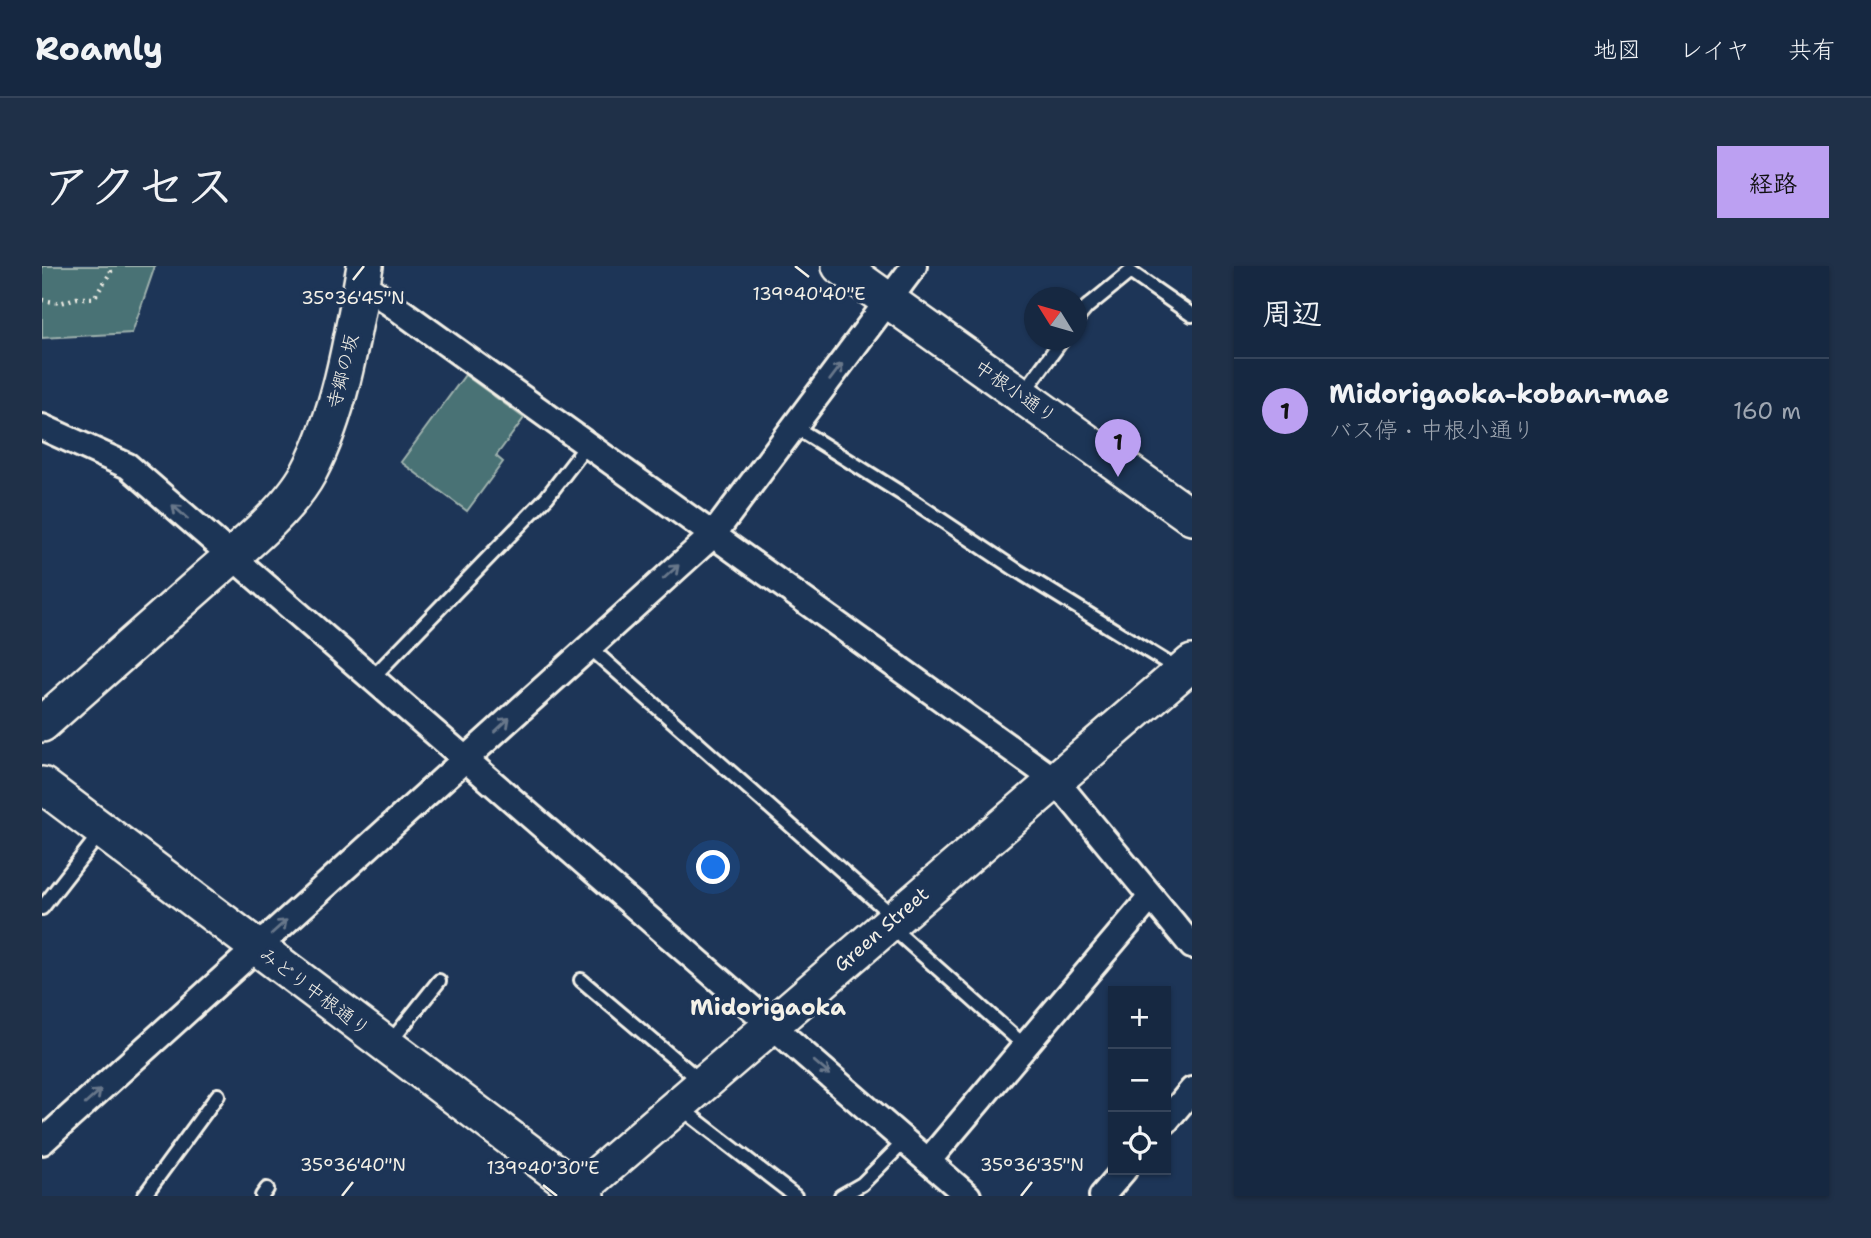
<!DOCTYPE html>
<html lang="ja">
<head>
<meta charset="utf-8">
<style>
  :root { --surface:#162841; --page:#1f3048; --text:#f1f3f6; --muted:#9ea6b1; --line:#35445a; --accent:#bca0f2 }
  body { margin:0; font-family:"Shantell Sans","Klee One",sans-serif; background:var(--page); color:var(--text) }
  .controls { position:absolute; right:21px; bottom:21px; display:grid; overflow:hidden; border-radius:0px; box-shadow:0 2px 5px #0004 }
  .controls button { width:63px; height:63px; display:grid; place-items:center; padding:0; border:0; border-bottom:2px solid var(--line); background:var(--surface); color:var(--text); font:35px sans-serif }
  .compass { position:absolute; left:982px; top:21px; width:63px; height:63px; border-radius:50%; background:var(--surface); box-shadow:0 2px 5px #0004; rotate:307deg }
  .you { position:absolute; left:672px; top:602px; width:24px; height:24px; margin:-18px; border:5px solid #fff; border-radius:50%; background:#1a73e8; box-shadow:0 0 0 10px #1a73e833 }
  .badge { display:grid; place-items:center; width:46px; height:46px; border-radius:50%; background:var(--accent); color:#111; font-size:23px; font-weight:700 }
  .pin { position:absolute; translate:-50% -58px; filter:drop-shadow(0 2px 4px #0008) }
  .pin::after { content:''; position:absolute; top:37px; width:24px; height:21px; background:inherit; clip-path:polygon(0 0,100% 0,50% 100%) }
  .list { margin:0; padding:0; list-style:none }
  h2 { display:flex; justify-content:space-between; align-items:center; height:91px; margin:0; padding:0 28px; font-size:30px }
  h2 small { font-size:23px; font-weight:400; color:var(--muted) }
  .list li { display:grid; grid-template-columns:46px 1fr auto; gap:21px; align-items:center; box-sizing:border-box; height:105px; padding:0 28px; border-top:2px solid var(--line) }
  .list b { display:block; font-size:26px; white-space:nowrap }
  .list p { margin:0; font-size:23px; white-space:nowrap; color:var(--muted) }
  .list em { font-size:23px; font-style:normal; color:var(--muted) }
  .icon { flex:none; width:38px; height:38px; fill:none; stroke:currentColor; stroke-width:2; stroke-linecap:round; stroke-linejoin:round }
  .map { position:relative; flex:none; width:1150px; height:930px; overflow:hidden; border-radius:0px }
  header { display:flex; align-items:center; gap:42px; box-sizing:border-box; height:98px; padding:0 35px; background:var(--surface); border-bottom:2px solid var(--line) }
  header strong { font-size:33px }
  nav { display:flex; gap:38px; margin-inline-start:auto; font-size:24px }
  .intro { display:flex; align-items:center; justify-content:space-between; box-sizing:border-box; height:168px; padding:0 42px }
  h1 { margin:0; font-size:49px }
  .button { padding:18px 32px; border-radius:0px; background:var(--accent); color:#111; font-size:24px; font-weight:700 }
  main { display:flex; gap:42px; padding:0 42px }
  aside { flex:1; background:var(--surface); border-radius:0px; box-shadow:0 2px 5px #0004 }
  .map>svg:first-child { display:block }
</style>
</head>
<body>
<header>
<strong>Roamly</strong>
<nav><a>地図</a><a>レイヤ</a><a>共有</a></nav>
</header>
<div class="intro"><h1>アクセス</h1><a class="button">経路</a></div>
<main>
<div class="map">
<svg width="1150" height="930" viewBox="0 0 1150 930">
  <rect width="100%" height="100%" fill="#1d3557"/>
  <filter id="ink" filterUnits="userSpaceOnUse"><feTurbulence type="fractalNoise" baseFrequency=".0143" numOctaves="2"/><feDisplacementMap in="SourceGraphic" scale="14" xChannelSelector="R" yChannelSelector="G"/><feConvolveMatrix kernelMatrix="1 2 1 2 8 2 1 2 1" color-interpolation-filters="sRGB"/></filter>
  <g filter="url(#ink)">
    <g fill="#4a7275" stroke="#9fb2ae" stroke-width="2">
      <polygon points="0,0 113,0 90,67 0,72"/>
      <polygon points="423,109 482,152 454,190 461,196 425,245 359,196"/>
    </g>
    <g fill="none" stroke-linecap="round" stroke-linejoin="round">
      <defs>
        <g id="lane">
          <polyline points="1034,54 1045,41 1088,6 1150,49"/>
          <polyline points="980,129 1020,74"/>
          <polyline points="753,161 865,231 973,303 1137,404"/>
          <polyline points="546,380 852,651"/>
          <polyline points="330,412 505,231 545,179"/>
          <polyline points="0,642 60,565"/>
          <polyline points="848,660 984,781"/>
          <polyline points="539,714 661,817"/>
          <polyline points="346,779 397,715"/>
          <polyline points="639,842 753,930"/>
          <polyline points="102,930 176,829"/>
          <polyline points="220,930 225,923"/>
          <polyline points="799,930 820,918 863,875"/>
        </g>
        <g id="street">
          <polyline points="320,17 1014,515 1150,680"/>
          <polyline points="0,161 86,200 926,930"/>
          <polyline points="1124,855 1150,824"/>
          <polyline points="0,876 671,269 872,0"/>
          <polyline points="886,895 1109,631"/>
          <polyline points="1060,930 1082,904"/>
        </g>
        <g id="secondary">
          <polyline points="798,0 1150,251"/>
          <path d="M0,458C55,410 109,361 164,313C197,284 247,244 267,206C299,145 311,67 323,0"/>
          <polyline points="0,519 545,930"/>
          <polyline points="531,930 1150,397"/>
        </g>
      </defs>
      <use href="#lane" stroke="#f4f1e8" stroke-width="18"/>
      <use href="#street" stroke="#f4f1e8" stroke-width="30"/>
      <use href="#secondary" stroke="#f4f1e8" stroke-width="40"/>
      <polyline stroke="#f4f1e8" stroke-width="4.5" stroke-dasharray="2 5" stroke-linecap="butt" points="0,34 18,37 35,32 52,32 69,6 68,0"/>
      <use href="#lane" stroke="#1d3557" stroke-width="12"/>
      <use href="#street" stroke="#1d3557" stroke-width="24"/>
      <use href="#secondary" stroke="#1d3557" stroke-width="35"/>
    </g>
    <defs><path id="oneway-shaft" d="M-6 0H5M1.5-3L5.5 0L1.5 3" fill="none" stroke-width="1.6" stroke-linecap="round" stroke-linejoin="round" transform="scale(1.75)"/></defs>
    <g stroke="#68778a">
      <use href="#oneway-shaft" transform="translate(794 106) rotate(-53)"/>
      <use href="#oneway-shaft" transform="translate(138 246) rotate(-138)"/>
      <use href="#oneway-shaft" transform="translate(629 306) rotate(-42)"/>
      <use href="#oneway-shaft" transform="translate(460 459) rotate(-43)"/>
      <use href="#oneway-shaft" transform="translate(237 661) rotate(-42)"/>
      <use href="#oneway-shaft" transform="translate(780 802) rotate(41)"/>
      <use href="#oneway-shaft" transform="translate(51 831) rotate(-42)"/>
    </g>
  </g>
  <path fill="none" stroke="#f4f1e8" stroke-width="2.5" d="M753,0L767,11M311,14L322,0M501,919L515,930M300,930L311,916M979,930L990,916"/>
  <g text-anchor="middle" stroke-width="7" stroke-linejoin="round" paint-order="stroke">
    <g font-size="19" fill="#f4f1e8" stroke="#1d3557">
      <text transform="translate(300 105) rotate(-76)" y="7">寺郷の坂</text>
      <text transform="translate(974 125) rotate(35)" y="7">中根小通り</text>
      <text transform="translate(839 663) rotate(-41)" y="7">Green Street</text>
      <text transform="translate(273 725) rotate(37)" y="7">みどり中根通り</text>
    </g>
    <g font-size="23" font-weight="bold" fill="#f4f1e8" stroke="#1d3557">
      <text x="726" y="749">Midorigaoka</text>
    </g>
  </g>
  <g font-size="18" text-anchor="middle" fill="#f4f1e8" stroke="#1d3557" stroke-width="7" stroke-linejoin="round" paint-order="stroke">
    <text x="767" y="34">139°40'40"E</text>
    <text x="311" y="38">35°36'45"N</text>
    <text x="311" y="905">35°36'40"N</text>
    <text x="990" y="905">35°36'35"N</text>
    <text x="501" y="908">139°40'30"E</text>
  </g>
</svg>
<div class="controls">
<button>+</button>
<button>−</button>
<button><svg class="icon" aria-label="locate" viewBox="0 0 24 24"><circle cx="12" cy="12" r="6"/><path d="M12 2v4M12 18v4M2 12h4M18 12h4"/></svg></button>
</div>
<svg class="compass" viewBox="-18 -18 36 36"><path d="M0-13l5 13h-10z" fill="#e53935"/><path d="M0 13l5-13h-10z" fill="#9ea6b1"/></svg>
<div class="you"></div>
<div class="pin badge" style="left:1076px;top:211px">1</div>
</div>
<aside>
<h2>周辺<small></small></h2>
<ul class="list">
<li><span class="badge">1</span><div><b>Midorigaoka-koban-mae</b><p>バス停 · 中根小通り</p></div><em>160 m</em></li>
</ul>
</aside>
</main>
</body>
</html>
